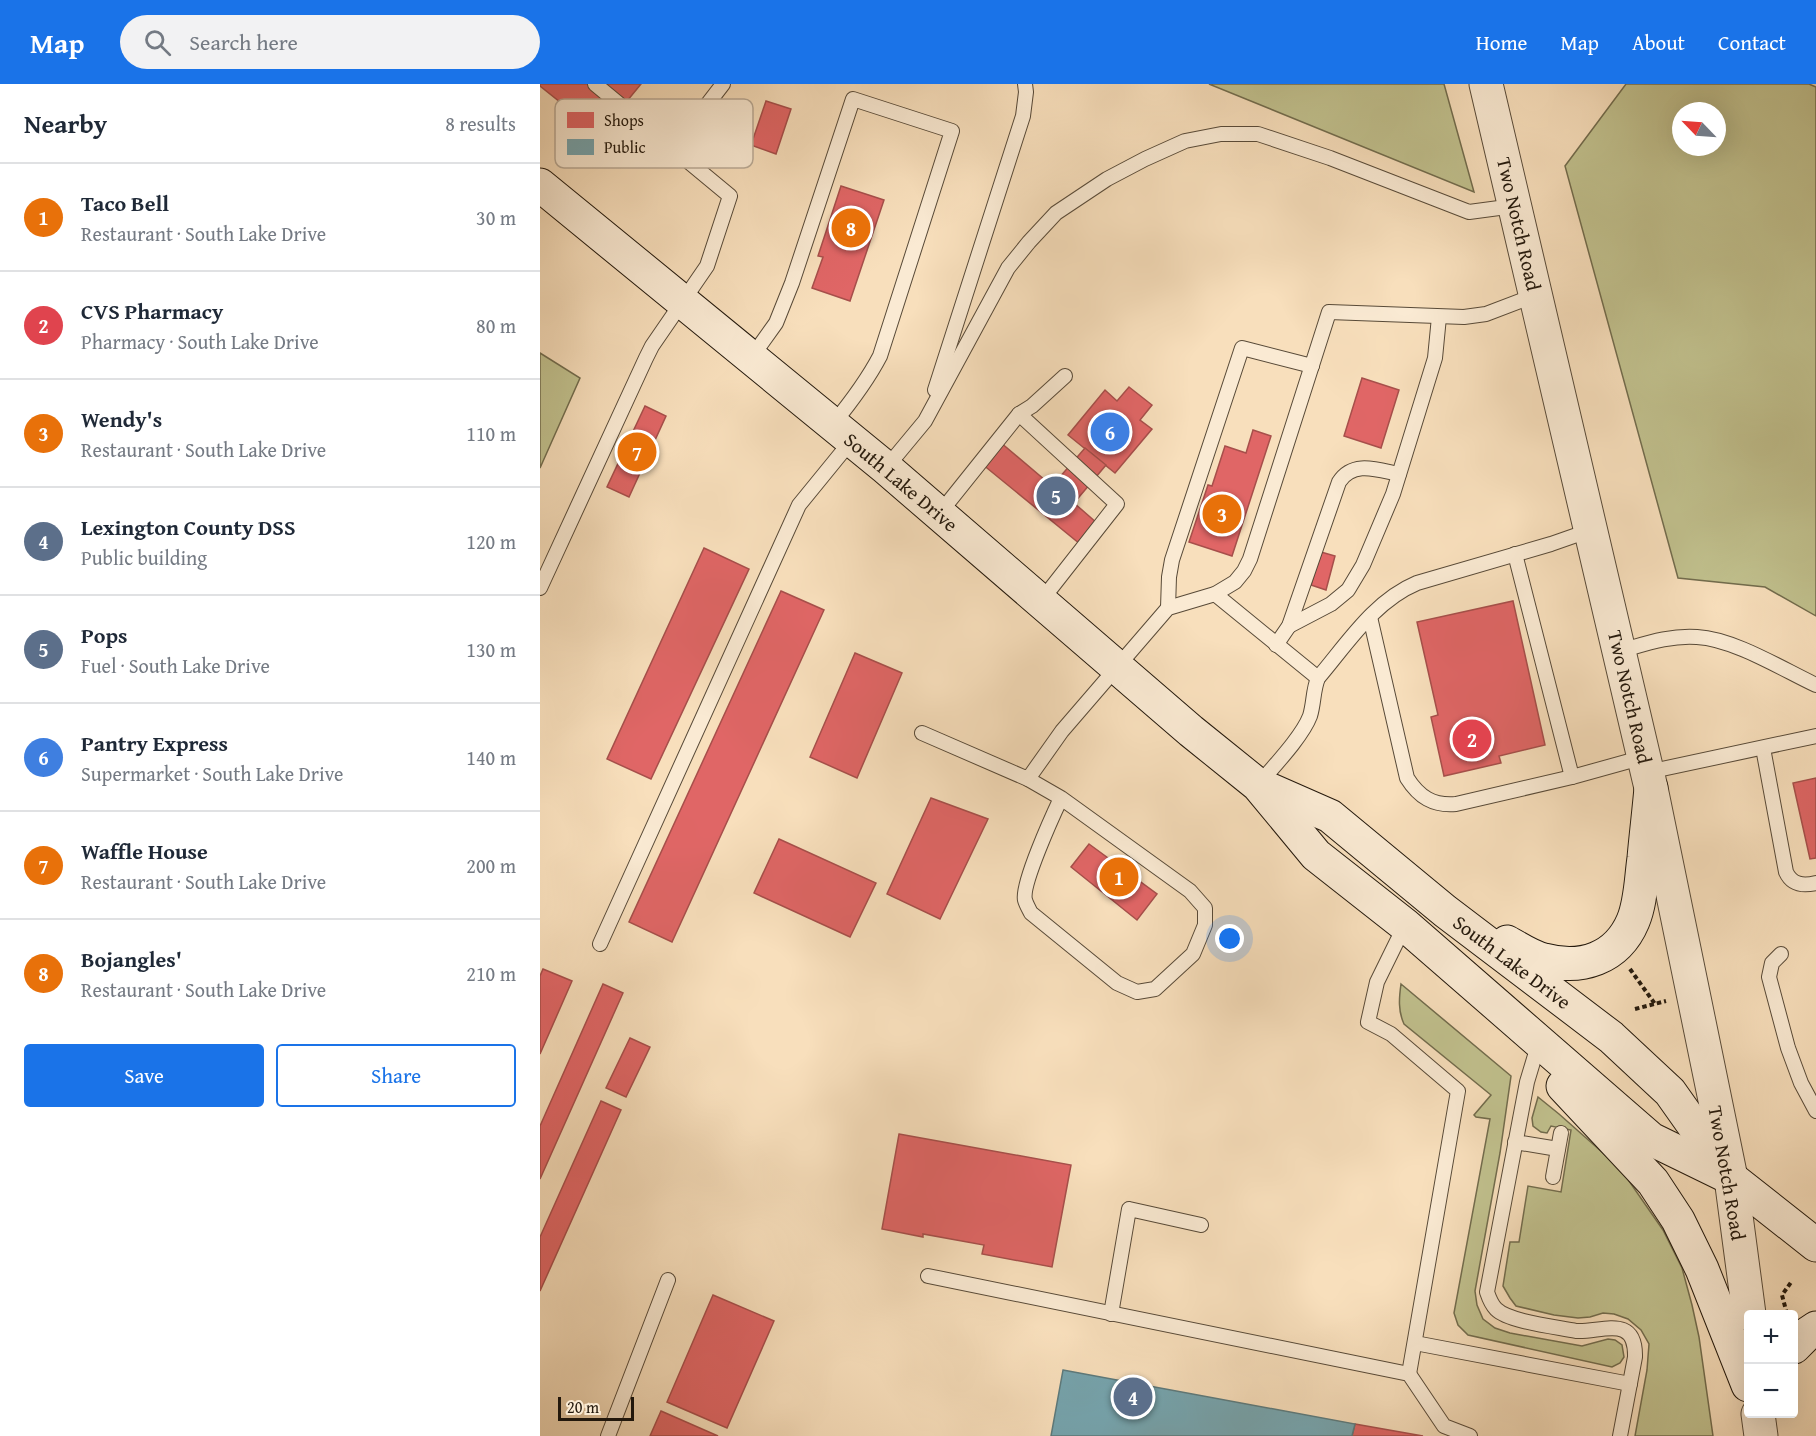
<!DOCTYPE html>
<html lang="en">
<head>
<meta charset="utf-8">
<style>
  :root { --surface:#fff; --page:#f2f2f3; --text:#1f2937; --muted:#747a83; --line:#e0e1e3; --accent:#1a73e8 }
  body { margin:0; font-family:"Gentium Book Plus",serif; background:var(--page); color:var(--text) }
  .controls { position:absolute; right:18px; bottom:18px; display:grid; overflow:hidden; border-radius:6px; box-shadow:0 6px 24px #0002 }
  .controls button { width:54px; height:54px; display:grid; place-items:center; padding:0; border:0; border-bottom:2px solid var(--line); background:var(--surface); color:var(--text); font:30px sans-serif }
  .compass { position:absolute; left:1132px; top:18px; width:54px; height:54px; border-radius:50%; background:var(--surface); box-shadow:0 6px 24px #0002; rotate:295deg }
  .scale { position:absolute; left:18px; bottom:15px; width:76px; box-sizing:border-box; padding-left:6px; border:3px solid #23180c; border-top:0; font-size:16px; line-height:21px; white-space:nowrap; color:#23180c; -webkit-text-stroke:4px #faead3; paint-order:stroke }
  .you { position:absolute; left:690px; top:855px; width:21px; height:21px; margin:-15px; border:4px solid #fff; border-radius:50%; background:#1a73e8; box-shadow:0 0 0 9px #1a73e833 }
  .badge { display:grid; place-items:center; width:39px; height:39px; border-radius:50%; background:var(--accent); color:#fff; font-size:20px; font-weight:700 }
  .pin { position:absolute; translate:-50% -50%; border:3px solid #fff; box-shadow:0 2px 6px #0006 }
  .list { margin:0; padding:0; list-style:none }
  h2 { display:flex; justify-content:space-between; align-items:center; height:78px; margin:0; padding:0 24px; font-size:26px }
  h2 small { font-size:20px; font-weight:400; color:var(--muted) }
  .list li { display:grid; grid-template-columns:39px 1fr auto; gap:18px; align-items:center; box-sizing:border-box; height:108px; padding:0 24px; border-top:2px solid var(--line) }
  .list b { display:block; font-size:22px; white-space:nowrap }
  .list p { margin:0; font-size:20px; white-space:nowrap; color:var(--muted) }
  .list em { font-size:20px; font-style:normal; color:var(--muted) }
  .actions { display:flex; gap:12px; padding:18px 24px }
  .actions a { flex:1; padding:14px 0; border:2px solid var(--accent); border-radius:6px; text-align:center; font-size:21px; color:var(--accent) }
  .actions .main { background:var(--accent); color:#fff }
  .icon { flex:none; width:33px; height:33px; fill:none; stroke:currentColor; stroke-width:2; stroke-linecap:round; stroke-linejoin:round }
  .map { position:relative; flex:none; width:1276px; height:1352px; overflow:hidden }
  header { display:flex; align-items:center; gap:36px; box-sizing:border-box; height:84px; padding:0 30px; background:var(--accent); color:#fff }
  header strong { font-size:28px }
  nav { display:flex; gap:33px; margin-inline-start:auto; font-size:21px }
  .search { width:420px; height:54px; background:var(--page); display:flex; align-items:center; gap:15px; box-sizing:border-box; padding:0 21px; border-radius:33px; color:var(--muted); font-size:22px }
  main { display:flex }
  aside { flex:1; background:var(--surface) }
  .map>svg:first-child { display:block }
</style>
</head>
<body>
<header>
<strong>Map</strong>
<div class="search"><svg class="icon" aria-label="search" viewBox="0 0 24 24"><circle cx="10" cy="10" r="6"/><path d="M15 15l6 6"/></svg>Search here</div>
<nav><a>Home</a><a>Map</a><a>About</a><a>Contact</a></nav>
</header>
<main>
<aside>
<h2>Nearby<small>8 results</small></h2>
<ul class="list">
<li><span class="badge" style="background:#e8710a">1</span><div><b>Taco Bell</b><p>Restaurant · South Lake Drive</p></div><em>30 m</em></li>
<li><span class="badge" style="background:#e0444e">2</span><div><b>CVS Pharmacy</b><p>Pharmacy · South Lake Drive</p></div><em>80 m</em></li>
<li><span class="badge" style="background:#e8710a">3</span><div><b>Wendy's</b><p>Restaurant · South Lake Drive</p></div><em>110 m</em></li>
<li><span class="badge" style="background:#5c6f8a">4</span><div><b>Lexington County DSS</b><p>Public building</p></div><em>120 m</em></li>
<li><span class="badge" style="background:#5c6f8a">5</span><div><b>Pops</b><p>Fuel · South Lake Drive</p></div><em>130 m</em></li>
<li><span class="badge" style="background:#3f7fe0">6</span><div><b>Pantry Express</b><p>Supermarket · South Lake Drive</p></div><em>140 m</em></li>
<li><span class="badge" style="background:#e8710a">7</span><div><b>Waffle House</b><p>Restaurant · South Lake Drive</p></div><em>200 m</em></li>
<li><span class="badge" style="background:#e8710a">8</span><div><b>Bojangles'</b><p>Restaurant · South Lake Drive</p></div><em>210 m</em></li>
</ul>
<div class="actions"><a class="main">Save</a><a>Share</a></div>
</aside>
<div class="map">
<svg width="1276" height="1352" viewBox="0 0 1276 1352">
  <rect width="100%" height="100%" fill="#f8dfbc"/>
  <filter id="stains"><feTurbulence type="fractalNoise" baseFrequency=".00333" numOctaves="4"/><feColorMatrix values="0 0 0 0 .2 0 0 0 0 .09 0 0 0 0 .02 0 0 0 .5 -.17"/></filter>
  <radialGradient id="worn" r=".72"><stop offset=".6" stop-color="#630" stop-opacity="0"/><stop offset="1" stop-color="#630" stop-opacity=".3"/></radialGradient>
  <g fill="#c1c18e" stroke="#726c4d" stroke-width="1.5" fill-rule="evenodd">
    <polygon points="669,0 904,0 934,108"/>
    <path d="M1086,0H1269L1276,3V532L1225,503L1138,494L1025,82ZM1141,27H1177V63H1141Z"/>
    <polygon points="0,269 40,294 0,384"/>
    <path d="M861,900L971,992L960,1069L935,1207L937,1221L943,1235L955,1244L970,1249L1042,1262L1068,1255L1075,1256L1082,1261L1084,1273L1080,1279L1072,1283L928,1251L918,1241L914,1229L950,1035L936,1033L934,1031L951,1011L864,940C858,927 859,914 861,900Z"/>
    <polygon points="998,1013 1019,1030 1080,1084 1123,1146 1142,1184 1152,1221 1159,1253 1173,1352 1095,1352 1107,1286 1109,1260 1101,1246 1088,1235 1074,1230 1063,1229 1050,1233 1038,1234 1014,1231 976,1222 970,1214 963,1202 970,1158 979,1158 988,1102 1021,1108 1031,1046 1011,1042 1007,1049 1001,1048 993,1042 992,1034"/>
  </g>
  <g fill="#e06666" stroke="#a74f4b" stroke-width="1.5">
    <polygon points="0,0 101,0 60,50 0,2"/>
    <polygon points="226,17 251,25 236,70 211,61"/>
    <polygon points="301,102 344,116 310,217 272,204 283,173 278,172"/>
    <polygon points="822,294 859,306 841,364 804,352"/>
    <polygon points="589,303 612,321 600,336 612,345 575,389 528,351 565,306 577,317"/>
    <polygon points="105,322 126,332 89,413 67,403"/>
    <polygon points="713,346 731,352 692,472 649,458 668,401 672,402 685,362 706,369"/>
    <polygon points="460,358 512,402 545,364 566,381 534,419 557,439 540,460 442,380"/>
    <polygon points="164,464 209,485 111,695 67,675"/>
    <polygon points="781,468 795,472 786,506 771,501"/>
    <polygon points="241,507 284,526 132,858 89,838"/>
    <polygon points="973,517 1005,661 959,672 961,679 904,692 891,633 898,631 877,538"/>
    <polygon points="315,569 362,589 317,694 270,673"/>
    <polygon points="1276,694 1276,774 1270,775 1253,699"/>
    <polygon points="391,714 448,735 400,835 347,810"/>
    <polygon points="239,755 336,799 310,853 214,809"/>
    <polygon points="549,760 617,810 597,836 531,783"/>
    <polygon points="3,885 32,897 0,970 0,892"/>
    <polygon points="63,900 83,909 0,1095 0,1042"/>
    <polygon points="90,954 110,963 86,1013 66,1004"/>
    <polygon points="61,1017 81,1026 0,1207 0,1153"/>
    <polygon points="359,1050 531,1081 512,1183 442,1170 444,1161 383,1150 383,1153 342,1145"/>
    <polygon points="173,1211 234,1237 187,1344 127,1318"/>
    <polygon points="121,1327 178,1352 110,1352"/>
    <polygon points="815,1340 883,1352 812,1352"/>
  </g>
  <polygon fill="#76a5af" stroke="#5d7b7e" stroke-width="1.5" points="523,1286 815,1340 812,1352 511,1352"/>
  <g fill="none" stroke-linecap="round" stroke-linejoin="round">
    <defs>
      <g id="service">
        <polyline points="133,65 183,0"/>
        <path d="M211,274L236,239L252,199L313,15L412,47L340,272C327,297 311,318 293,340"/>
        <polyline points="395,306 483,32 486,8 485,0"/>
        <polyline points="479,330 492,322 525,292"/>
        <polyline points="346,384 385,337 468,184 489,158 516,129 567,95 605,75 645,57 681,50 718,50 790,74 929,128 974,122"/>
        <polyline points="399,430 479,330 577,420 501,517"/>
        <polyline points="975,470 1032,693"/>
        <polyline points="0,504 106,274 112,262 167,182 190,112 55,0"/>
        <polyline points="675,510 778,594"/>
        <polyline points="628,524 629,493 632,476 702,264 772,282"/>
        <path d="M830,533L867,694C879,713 893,722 916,720L1032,693L1104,673"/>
        <polyline points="749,542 791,520 808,506 823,481 853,410 895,274 899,233"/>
        <path d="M736,561L749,542L799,398C813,376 838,386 859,390"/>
        <path d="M1080,567C1105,560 1130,551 1157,553C1194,555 1242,585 1276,601"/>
        <polyline points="382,649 488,695 522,647 628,524 675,510 695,498 704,487 710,475 789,228 924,233 946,230 996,211"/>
        <path d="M1223,664L1246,788C1252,801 1263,802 1276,799"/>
        <polyline points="1108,688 1276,652"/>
        <path d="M488,695L521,714L650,807L665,824V841L653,870L615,905L597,908L577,899L491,829C489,825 486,820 485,816C481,801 513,731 521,714"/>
        <path d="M718,701C733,683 762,653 770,632C774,619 773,606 778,594C807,560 834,517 877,499L1011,460L1051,446"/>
        <polyline points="865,841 837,898 828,938 851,950 918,1007 869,1290"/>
        <polyline points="60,860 259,421 312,356"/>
        <polyline points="1241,870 1232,879 1229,893 1248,964 1261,999 1276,1027"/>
        <path d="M999,958L987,998L947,1208C949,1214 952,1221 956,1225C969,1238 1017,1243 1036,1247C1060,1249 1096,1229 1095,1273L1080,1352"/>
        <polyline points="975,1058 1018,1065"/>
        <polyline points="1013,1093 1021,1049"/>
        <polyline points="388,1192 869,1290 904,1342 930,1352"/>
        <polyline points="571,1230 589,1125 661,1141"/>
        <polyline points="875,1259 1090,1300"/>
        <polyline points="68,1352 128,1196"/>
      </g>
      <g id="tertiary">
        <polyline points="946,0 1111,704 1191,1094 1209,1230"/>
        <polyline points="1218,1330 1221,1352"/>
      </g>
      <g id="secondary">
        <polyline points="0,101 346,384 651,647 718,701 776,771 865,841 1111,1055 1191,1094 1276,1161"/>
        <polyline points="724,703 790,732 905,827 1071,953 1130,1008 1188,1090"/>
        <path d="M967,858C978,864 991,873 1004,876C1041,886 1077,875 1093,837C1101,818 1101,795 1104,774C1106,751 1109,727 1111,704"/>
        <polyline points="1023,1002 1113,1098 1138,1136 1162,1185 1208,1301"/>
        <polyline points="1254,1263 1267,1250 1276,1244"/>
      </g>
    </defs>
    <use href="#service" stroke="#584a38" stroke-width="16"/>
    <use href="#tertiary" stroke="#584a38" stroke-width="35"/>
    <use href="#secondary" stroke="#23180c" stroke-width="35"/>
    <g stroke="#23180c" stroke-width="4" stroke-dasharray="4.5 3" stroke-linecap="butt">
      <polyline points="1090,885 1115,920"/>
      <polyline points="1095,925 1126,917"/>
      <polyline points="1247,1230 1242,1211 1252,1197"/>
    </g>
    <use href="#service" stroke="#faead3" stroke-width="14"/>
    <use href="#tertiary" stroke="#faead3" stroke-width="33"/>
    <use href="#secondary" stroke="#faead3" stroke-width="33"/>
  </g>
  <g text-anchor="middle" stroke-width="6" stroke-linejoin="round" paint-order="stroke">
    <g font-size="20" fill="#23180c" stroke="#faead3">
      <text transform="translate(979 140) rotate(77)" y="7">Two Notch Road</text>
      <text transform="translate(361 398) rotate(40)" y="7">South Lake Drive</text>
      <text transform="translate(1090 613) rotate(77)" y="7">Two Notch Road</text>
      <text transform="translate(972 878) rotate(37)" y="7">South Lake Drive</text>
      <text transform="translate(1187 1089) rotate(80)" y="7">Two Notch Road</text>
    </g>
  </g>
  <rect x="15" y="15" width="198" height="69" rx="9" fill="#faead3" stroke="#baab97" stroke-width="1.5"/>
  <rect x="27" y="28" width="27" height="16" fill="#e06666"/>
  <rect x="27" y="55" width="27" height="16" fill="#76a5af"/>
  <g font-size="16" fill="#23180c">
    <text x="64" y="42">Shops</text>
    <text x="64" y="69">Public</text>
  </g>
  <rect width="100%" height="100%" filter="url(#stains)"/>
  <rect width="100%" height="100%" fill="url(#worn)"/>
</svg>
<div class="controls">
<button>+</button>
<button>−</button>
</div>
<svg class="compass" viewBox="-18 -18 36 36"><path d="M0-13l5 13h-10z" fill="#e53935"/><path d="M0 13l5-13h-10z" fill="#747a83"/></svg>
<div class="scale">20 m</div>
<div class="you"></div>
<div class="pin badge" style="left:579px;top:793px;background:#e8710a">1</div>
<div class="pin badge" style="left:932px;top:655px;background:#e0444e">2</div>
<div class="pin badge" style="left:682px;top:430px;background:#e8710a">3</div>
<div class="pin badge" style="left:593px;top:1313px;background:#5c6f8a">4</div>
<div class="pin badge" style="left:516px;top:412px;background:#5c6f8a">5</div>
<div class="pin badge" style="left:570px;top:348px;background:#3f7fe0">6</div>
<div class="pin badge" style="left:97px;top:368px;background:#e8710a">7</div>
<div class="pin badge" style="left:311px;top:144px;background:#e8710a">8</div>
</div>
</main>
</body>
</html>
